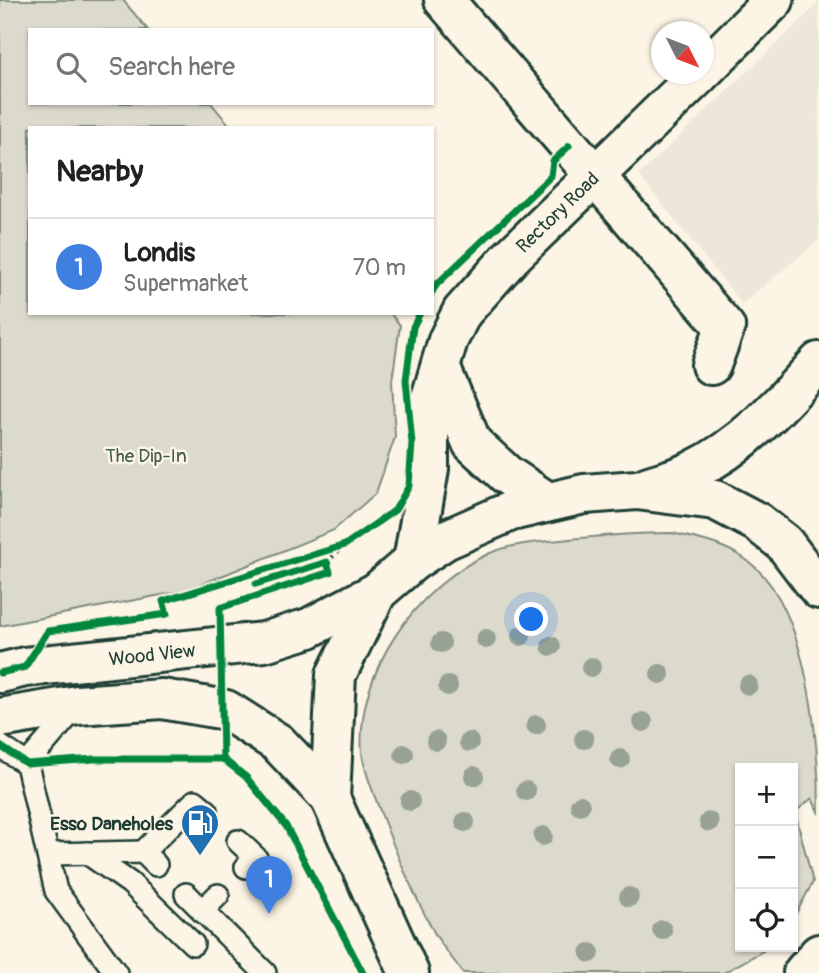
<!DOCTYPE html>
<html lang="en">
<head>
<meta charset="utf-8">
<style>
  :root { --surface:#fff; --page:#f6f6f6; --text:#202124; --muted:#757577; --line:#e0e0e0; --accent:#0f766e }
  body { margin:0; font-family:Pangolin,sans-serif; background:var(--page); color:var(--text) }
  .controls { position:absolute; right:21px; bottom:21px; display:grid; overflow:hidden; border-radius:0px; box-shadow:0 2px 5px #0004 }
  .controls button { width:63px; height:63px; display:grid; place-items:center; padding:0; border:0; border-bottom:2px solid var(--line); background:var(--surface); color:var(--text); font:35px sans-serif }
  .compass { position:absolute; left:651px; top:21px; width:63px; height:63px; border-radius:50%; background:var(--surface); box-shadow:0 2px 5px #0004; rotate:132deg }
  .you { position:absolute; left:532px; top:620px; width:24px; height:24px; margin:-18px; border:5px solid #fff; border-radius:50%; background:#1a73e8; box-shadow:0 0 0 10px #1a73e833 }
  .badge { display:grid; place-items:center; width:46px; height:46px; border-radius:50%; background:var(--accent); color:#fff; font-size:23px; font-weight:700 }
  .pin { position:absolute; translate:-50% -58px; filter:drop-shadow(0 2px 4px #0008) }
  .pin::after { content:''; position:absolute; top:37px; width:24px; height:21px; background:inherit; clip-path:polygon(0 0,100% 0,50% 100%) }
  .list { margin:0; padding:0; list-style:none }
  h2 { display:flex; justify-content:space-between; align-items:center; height:91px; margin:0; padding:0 28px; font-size:30px }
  h2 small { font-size:23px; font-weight:400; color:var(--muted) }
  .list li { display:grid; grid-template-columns:46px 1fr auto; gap:21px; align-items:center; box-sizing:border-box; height:98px; padding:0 28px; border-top:2px solid var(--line) }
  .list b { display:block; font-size:26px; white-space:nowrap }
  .list p { margin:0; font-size:23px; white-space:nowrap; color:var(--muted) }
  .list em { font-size:23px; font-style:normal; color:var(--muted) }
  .icon { flex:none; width:38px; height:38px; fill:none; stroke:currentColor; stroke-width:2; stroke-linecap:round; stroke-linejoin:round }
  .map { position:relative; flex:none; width:819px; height:973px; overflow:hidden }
  .search { position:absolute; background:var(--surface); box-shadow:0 2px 5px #0004; left:28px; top:28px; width:406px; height:77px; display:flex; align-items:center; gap:18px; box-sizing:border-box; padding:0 24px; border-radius:0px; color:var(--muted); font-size:26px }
  .panel { position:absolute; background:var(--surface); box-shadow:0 2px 5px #0004; left:28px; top:126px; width:406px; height:189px; border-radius:0px }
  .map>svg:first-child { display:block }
</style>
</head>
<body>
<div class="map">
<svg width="819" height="973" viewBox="0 0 819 973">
  <rect width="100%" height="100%" fill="#fcf5e5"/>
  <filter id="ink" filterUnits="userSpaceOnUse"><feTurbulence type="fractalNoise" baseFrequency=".0143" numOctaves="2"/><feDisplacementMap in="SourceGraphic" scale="14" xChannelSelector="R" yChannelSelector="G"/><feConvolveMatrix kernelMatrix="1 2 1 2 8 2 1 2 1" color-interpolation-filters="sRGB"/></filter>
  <g filter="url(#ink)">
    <polygon fill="#ece7d8" points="819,0 819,240 742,304 639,175 815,7"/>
    <g fill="#dcdacc" stroke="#7e8c80" stroke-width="2">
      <polygon points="0,0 123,0 148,30 30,30 30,103 211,103 232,128 30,128 30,313 390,313 400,325 392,381 395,437 376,493 334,530 187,590 0,626"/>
      <path d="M672,533C702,540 731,545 755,567C809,616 819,744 819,814L812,798L795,812L813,882L793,919V768H740V947L768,948L723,973H463C454,960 443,948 435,934C413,894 395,851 379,808C373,791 364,771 362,753C355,672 417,586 488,554C510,544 538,542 561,540C598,536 635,533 672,533Z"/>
    </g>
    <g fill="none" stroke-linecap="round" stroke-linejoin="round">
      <defs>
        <g id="lane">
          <polyline points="0,746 27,764 56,891 116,973"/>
          <polyline points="27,764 76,707"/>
          <polyline points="238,841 256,858 246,867"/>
          <polyline points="143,852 195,801 207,811"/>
          <polyline points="87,853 130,883 193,944"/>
          <polyline points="48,854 143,852 156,865"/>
          <polyline points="186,894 265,973"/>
          <polyline points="202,911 218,895"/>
        </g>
        <g id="street">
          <polyline points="444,0 725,327 711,365"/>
          <polyline points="704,70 774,0"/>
          <polyline points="441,369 472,443 507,475 546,501"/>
          <polyline points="413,561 429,469 429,405 448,340 462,312 511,257 700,74"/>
        </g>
        <g id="secondary">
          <polyline points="0,673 25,667 264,642 309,628 377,592"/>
          <polyline points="0,718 78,705 162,699 226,710 278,743 330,798"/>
        </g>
        <g id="primary">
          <path d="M646,487C661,482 678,478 692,471C744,446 781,404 819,362"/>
          <polyline points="409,973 330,798 336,675 377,592 413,561 445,540 511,511 584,494 637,490 715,500 757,522 784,543 819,589"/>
          <polyline points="803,973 819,954"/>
        </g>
      </defs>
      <use href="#lane" stroke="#1f3d34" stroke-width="26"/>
      <use href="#street" stroke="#1f3d34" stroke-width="44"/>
      <use href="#secondary" stroke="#1f3d34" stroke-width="44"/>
      <use href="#primary" stroke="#1f3d34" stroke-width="44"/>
      <polyline stroke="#1f3d34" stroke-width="4.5" stroke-dasharray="2 5" stroke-linecap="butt" points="327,562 345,545"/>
      <use href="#lane" stroke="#fcf5e5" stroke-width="21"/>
      <use href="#street" stroke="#fcf5e5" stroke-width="38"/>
      <use href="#secondary" stroke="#fcf5e5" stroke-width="38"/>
      <use href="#primary" stroke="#fcf5e5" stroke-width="38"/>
      <defs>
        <g id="cycleway">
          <polyline points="432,292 437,284 551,176 553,161 569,146"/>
          <polyline points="0,673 25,667 48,631 167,614 163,601 345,545 395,510 409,486 412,443 406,380 413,327 420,313"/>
          <polyline points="0,746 27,764 94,759 223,759 246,777 286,826 363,973"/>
          <polyline points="223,759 220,608 330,572 327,562 256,584"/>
        </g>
      </defs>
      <use href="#cycleway" stroke="#fcf5e5" stroke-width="11"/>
      <use href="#cycleway" stroke="#00873e" stroke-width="7"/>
    </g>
    <g fill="#97a194">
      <circle cx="521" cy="636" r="10"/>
      <circle cx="486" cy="639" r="10"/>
      <circle cx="441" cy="643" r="10"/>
      <circle cx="551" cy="646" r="10"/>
      <circle cx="591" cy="667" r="10"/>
      <circle cx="660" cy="674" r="10"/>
      <circle cx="748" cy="685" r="10"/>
      <circle cx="448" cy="686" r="10"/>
      <circle cx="643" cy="722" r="10"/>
      <circle cx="536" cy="725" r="10"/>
      <circle cx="584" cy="739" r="10"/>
      <circle cx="436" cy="741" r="10"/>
      <circle cx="469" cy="742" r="10"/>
      <circle cx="404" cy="754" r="10"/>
      <circle cx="620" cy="759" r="10"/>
      <circle cx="474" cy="776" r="10"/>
      <circle cx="526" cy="791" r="10"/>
      <circle cx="410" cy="801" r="10"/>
      <circle cx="580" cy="805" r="10"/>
      <circle cx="465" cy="822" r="10"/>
      <circle cx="709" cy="822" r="10"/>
      <circle cx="543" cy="836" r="10"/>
      <circle cx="629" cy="897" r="10"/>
      <circle cx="662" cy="930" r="10"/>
      <circle cx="590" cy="953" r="10"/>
    </g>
  </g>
  <defs>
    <symbol id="fuel-pin" viewBox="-11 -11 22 30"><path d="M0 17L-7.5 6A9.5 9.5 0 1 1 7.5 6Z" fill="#1f6fb2" stroke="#fcf5e5"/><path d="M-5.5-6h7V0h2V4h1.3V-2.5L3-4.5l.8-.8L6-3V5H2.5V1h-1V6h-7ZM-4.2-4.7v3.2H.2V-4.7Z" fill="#fff"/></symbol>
  </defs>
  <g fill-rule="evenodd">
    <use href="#fuel-pin" x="178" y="801" width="44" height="60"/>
  </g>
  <g text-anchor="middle" stroke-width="5" stroke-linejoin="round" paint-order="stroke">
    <g font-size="19" fill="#1f3d34" stroke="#fcf5e5">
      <text transform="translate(557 212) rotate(-44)" y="7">Rectory Road</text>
      <text transform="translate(152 654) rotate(-6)" y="7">Wood View</text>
    </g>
    <g font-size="19" fill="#455c52" stroke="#fcf5e5">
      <text x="146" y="462">The Dip-In</text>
    </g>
    <g font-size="19" font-weight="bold" fill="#1f3d34" stroke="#fcf5e5" text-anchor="end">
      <text x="173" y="830">Esso Daneholes</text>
    </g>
  </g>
</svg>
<div class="controls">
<button>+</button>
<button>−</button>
<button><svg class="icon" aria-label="locate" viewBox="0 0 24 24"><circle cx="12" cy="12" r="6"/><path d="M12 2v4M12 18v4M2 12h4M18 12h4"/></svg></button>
</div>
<svg class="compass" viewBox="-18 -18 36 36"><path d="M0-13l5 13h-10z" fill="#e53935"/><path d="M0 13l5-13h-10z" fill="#757577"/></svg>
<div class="you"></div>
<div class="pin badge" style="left:269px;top:914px;background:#3f7fe0">1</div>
<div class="search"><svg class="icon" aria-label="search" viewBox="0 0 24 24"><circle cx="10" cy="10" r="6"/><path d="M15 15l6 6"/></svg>Search here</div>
<section class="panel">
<h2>Nearby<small></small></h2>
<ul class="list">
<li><span class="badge" style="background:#3f7fe0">1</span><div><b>Londis</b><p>Supermarket</p></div><em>70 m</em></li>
</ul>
</section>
</div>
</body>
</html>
